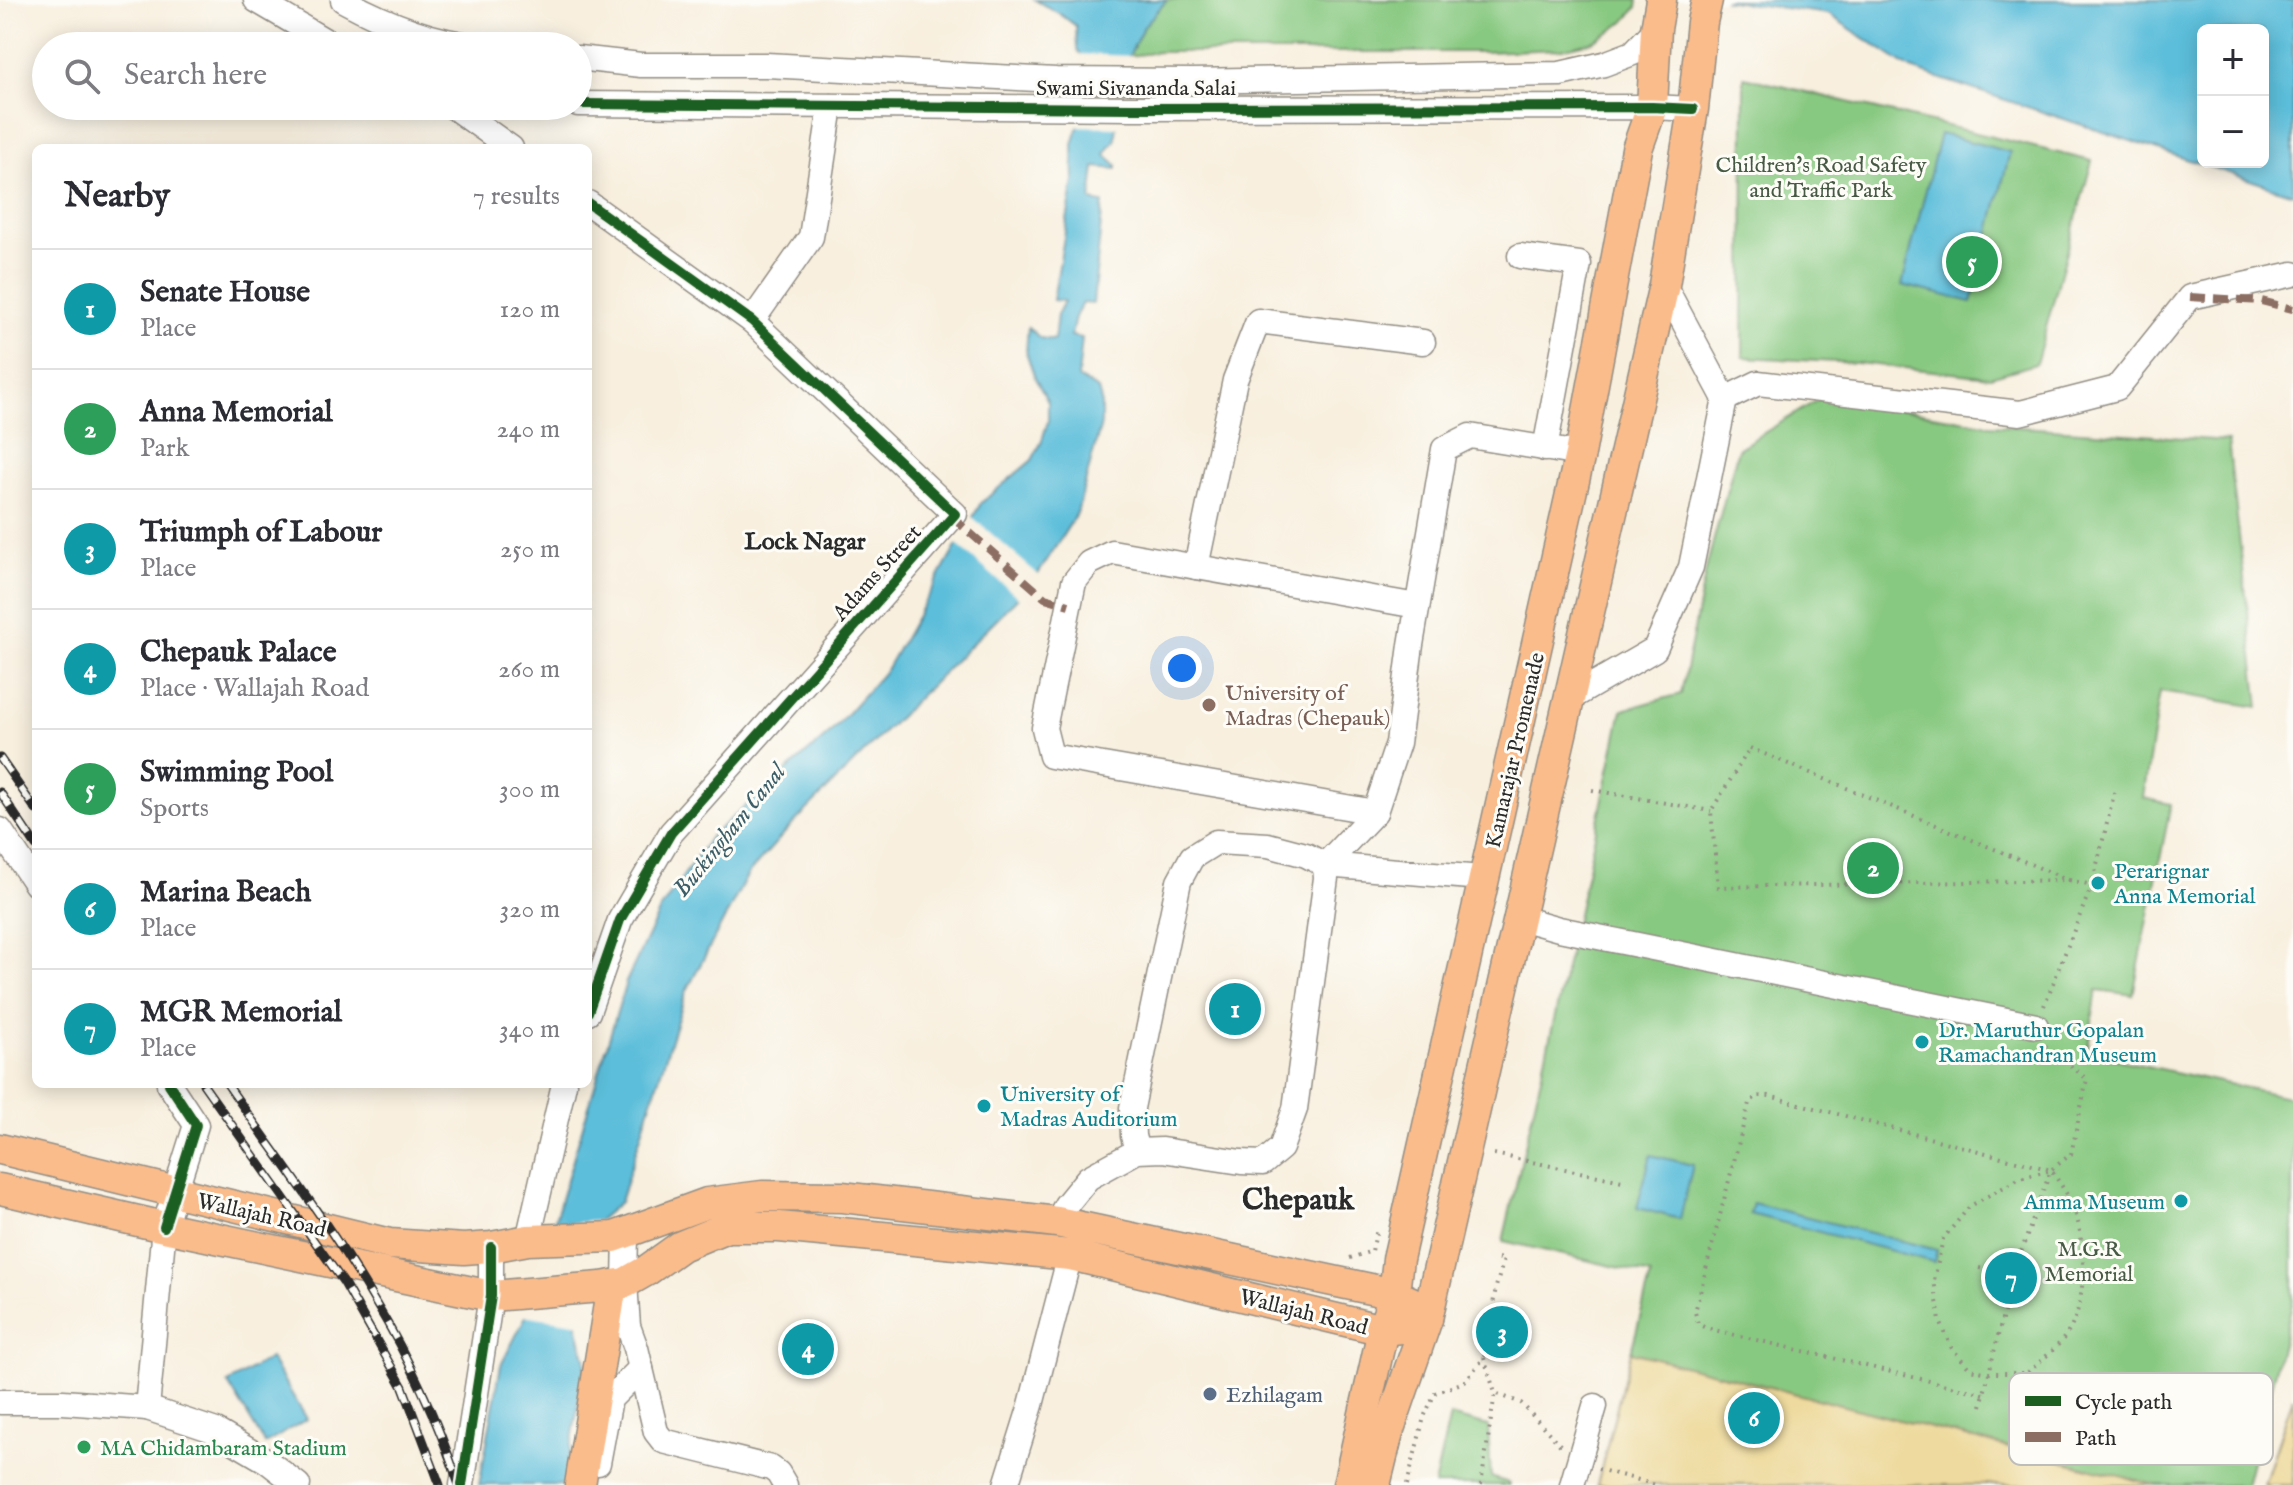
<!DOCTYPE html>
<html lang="en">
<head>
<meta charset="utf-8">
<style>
  :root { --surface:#fff; --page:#f2f2f3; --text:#2b2b33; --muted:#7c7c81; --line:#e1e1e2; --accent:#d1495b }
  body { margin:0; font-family:"IM FELL English",serif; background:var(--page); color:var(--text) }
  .controls { position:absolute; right:24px; top:24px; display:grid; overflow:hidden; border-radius:12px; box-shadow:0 4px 20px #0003 }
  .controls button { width:72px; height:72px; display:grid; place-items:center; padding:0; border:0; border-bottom:2px solid var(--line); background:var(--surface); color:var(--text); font:40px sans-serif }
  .you { position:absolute; left:1182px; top:668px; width:28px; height:28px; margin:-20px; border:6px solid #fff; border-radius:50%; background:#1a73e8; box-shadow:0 0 0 12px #1a73e833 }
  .badge { display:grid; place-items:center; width:52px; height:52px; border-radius:50%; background:var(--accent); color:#fff; font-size:26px; font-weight:700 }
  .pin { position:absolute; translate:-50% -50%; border:4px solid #fff; box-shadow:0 2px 8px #0006 }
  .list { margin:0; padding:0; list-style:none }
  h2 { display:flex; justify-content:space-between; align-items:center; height:104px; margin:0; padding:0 32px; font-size:34px }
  h2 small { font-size:26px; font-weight:400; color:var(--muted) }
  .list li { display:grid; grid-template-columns:52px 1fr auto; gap:24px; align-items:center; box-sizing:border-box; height:120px; padding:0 32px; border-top:2px solid var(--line) }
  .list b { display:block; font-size:30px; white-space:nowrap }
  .list p { margin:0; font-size:26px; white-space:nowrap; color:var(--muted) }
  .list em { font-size:26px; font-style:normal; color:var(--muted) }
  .icon { flex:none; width:44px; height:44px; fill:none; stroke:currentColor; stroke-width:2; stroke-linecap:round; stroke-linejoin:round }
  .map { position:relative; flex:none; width:2293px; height:1485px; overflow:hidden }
  .search { position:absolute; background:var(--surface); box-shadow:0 4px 20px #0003; left:32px; top:32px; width:560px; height:88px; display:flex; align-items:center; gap:20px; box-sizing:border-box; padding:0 28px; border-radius:44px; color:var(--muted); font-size:30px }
  .panel { position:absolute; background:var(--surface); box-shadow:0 4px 20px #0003; left:32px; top:144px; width:560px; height:944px; border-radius:12px }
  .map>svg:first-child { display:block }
</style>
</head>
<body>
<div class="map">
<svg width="2293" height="1485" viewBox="0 0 2293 1485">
  <rect width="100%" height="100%" fill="#fdfcf7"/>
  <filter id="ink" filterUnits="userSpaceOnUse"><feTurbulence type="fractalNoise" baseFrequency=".0125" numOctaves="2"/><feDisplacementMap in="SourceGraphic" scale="16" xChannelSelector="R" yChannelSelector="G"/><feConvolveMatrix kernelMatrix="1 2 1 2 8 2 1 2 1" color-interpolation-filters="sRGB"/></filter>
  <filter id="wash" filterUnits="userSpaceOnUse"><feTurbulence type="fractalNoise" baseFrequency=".006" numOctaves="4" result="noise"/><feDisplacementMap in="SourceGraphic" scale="32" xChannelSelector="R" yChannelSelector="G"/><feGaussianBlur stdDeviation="1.8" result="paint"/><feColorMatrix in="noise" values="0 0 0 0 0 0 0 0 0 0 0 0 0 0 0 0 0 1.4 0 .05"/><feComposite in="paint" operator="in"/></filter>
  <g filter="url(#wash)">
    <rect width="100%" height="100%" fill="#f8efde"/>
    <g fill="#88c981" stroke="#5a7a56" stroke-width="2">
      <polygon points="1167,0 1638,0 1637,7 1628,18 1613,30 1591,42 1561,49 1485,52 1159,52 1129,56 1143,27"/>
      <polygon points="1744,77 2092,161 2036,364 1990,377 1857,363 1743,357"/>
      <polygon points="1824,396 1990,425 2228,441 2259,707 2160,691 2143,798 2171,804 2133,995 2097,990 2087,1053 2293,1098 2293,1300 2246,1485 2155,1485 1631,1352 1651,1275 1503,1241 1570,951 1622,710 1681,694 1707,565 1738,449"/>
      <polygon points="1450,1416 1488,1426 1491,1477 1509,1483 1509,1485 1434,1485"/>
    </g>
    <g fill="#eeda9e" stroke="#8c8264" stroke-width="2">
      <polygon points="1631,1352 2155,1485 1597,1485"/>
      <polygon points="2293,1397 2293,1485 2264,1485"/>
    </g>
    <g fill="#5cbeda" stroke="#447482" stroke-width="2" fill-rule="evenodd">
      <polygon points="1035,0 1167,0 1143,27 1129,56 1117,104 1116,139 1105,154 1117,165 1117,169 1095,167 1091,201 1103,203 1093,304 1082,303 1075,317 1071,336 1082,338 1078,378 1098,390 1101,401 1101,424 1077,513 1033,582 789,828 748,874 686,992 620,1202 599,1220 577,1324 586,1362 564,1485 479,1485 501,1365 526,1316 626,982 660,910 710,837 829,734 886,670 981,503 1032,460 1041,443 1048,421 1048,402 1035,378 1026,352 1028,327 1040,338 1054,340 1057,315 1064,301 1053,300 1074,181 1073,145 1085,103 1086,62 1077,49 1076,26 1060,14"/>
      <path d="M1724,0H2293V194L1911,69L1828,14ZM2203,30H2263V162H2203Z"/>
      <polygon points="1940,134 2010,152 1972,302 1902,285"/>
      <polygon points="1651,1155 1693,1165 1680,1219 1637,1208"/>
      <polygon points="1753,1203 1937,1250 1934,1262 1750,1214"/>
      <polygon points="270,1358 307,1419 265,1444 228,1383"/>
    </g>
    <g fill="#f8efde">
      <polygon points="1075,54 1134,56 1122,91 1122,127 1076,126 1082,92 1082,63"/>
      <polygon points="970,515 1041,577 1021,600 954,542"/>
      <polygon points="605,1220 603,1222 581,1324 523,1315 549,1225"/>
    </g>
  </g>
  <g filter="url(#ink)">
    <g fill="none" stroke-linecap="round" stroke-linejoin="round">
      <defs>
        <g id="minor">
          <polyline points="256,0 334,46"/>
          <path d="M343,0C383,22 430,41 477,46"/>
          <polyline points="578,58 641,65 766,65 1056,80 1193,81 1560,74 1604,64 1633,53 1656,29"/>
          <polyline points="578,104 1133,108 1652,107 1693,109"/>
          <polyline points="452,106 511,148"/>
          <polyline points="588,203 752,321 955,514 671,833 620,920 588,1012"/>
          <polyline points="1520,256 1579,264 1545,449"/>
          <polyline points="752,321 811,237 831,106"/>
          <polyline points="1725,399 1758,383 2020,413 2117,388 2190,297 2293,274"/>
          <polyline points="1196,567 1235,380 1258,321 1423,342"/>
          <polyline points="1567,700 1655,649 1691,567 1725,399 1664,285"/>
          <polyline points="1375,812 1051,756 1044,728 1074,582 1089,563 1112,552 1417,606"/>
          <polyline points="0,830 36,884"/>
          <polyline points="1520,918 1559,929 2036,1026"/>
          <polyline points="1137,1151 1133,1136 1132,1108 1179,881 1192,857 1216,842 1268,845 1306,855 1325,865 1470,877 1485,881"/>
          <polyline points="1057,1222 1066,1205 1088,1178 1137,1151 1162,1150 1241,1162 1263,1163 1281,1148 1295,1109 1326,878 1325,865 1375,812 1398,743 1411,645 1444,449 1470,436 1580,454"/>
          <polyline points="626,1233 625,1283 628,1326 636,1348 656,1432 663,1441 771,1468 778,1473 785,1485"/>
          <polyline points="528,1240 564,1084"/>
          <polyline points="0,1402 63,1402 147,1408 164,1227 196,1125 169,1084"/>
          <polyline points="147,1408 216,1431 267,1461 298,1485"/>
          <polyline points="598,1463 610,1399 641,1368"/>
          <polyline points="462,1485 491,1296 491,1247"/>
          <polyline points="1006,1485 1031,1405 1070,1255"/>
          <polyline points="1572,1485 1595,1406"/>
        </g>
        <g id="major">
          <polyline points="0,1149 390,1244 464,1249 491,1247 528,1240 614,1237 707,1203 762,1196 842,1197 1057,1222 1394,1294 1420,1306 1427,1319 1418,1326 1383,1330 1070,1255 779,1227 727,1227 681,1246 646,1271 625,1283 601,1287 491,1296 164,1227 0,1189"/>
          <polyline points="580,1485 612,1285"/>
          <polyline points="1348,1485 1383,1330 1394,1294 1398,1259 1580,454 1637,149 1652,107 1656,29 1661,0"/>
          <polyline points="1375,1485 1388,1432 1427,1319 1664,285 1693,109 1702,22 1707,0"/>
        </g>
      </defs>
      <use href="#minor" stroke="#928d84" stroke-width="27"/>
      <use href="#major" stroke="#928d84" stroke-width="33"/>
      <g stroke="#928d84" stroke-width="4" stroke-dasharray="2 6" stroke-linecap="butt">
        <polygon points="1750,748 2069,880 1718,887 1711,811"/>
        <polyline points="1592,790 1711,811"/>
        <polyline points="2069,880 2092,885"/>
        <polyline points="2044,1006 2092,885 2116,786"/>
        <polyline points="1494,1154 1627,1182"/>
        <polyline points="1350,1258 1372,1251 1377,1229"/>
        <polyline points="1979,1268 2012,1274"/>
        <polyline points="1484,1358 1495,1393 1521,1403 1561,1446"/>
        <path d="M1984,1394L1706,1328L1698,1324L1695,1312L1749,1103L1757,1096H1769L2051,1170C2059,1182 2068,1194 2073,1207C2086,1239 2087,1291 2073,1323C2064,1344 2043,1358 2027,1373H1988L1970,1369L1951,1347L1940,1321L1934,1280L1943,1239L1970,1206L2020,1178L2051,1170"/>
        <polyline points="1981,1406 2013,1274 2051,1170 2071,1154 2087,1079 2043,1044"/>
        <polyline points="1598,1469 1657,1485"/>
        <polyline points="1407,1485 1424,1417 1435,1393 1464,1382 1484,1358 1496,1287 1504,1259 1495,1258"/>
        <polyline points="1481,1485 1495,1393"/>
      </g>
      <use href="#minor" stroke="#fff" stroke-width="24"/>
      <use href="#major" stroke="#fabc8b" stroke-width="30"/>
      <defs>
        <g id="rail">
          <polyline points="0,758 36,810"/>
          <polyline points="0,792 36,846"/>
          <polyline points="203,1084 344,1283 403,1387 440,1485"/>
          <path d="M227,1084C277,1156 331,1226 375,1302C409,1358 438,1422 459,1485"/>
        </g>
      </defs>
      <use href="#rail" stroke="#2b2b2b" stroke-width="9"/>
      <use href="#rail" stroke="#fdfcf7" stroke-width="6" stroke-dasharray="18" stroke-linecap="butt"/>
      <g stroke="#8d6e63" stroke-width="8" stroke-dasharray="16 8" stroke-linecap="butt">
        <polyline points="2190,297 2261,301 2293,309"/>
        <polyline points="955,514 960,524 1045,598 1069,605"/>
      </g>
      <defs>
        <g id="cycleway">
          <polyline points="578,104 1133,108 1652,107 1693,109"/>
          <polyline points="588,203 752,321 955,514 671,833 620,920 588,1012"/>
          <polyline points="164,1227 196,1125 169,1084"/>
          <polyline points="462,1485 491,1296 491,1247"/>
        </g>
      </defs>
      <use href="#cycleway" stroke="#fdfcf7" stroke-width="15"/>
      <use href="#cycleway" stroke="#1b5e20" stroke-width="10"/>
    </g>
  </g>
  <circle fill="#8d6e63" stroke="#fdfcf7" stroke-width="3" cx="1209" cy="705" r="8"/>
  <g fill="#0f9aa8" stroke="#fdfcf7" stroke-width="3">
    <circle cx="2098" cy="883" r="8"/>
    <circle cx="1922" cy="1042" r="8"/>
    <circle cx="984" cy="1106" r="8"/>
    <circle cx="2181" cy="1201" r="8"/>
  </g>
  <circle fill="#5c6f8a" stroke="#fdfcf7" stroke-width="3" cx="1210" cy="1394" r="8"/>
  <circle fill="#2e9e5b" stroke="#fdfcf7" stroke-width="3" cx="84" cy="1447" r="8"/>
  <g text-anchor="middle" stroke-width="6" stroke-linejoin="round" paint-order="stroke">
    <g font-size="22" fill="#2b2b2b" stroke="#fdfcf7">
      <text x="1136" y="95">Swami Sivananda Salai</text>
      <text transform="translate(876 572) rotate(-48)" y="8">Adams Street</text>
      <text transform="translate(1514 750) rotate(-77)" y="8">Kamarajar Promenade</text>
      <text transform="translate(262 1214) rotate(13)" y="8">Wallajah Road</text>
      <text transform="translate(1304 1311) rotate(14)" y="8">Wallajah Road</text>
    </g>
    <g font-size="22" fill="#475a45" stroke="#fdfcf7">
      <text x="1821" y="172">Children's Road Safety<tspan x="1821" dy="25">and Traffic Park</tspan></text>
      <text x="2089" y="1256">M.G.R<tspan x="2089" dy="25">Memorial</tspan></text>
    </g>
    <g font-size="22" fill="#785e54" stroke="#fdfcf7" text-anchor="start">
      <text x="1225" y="700">University of<tspan x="1225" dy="25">Madras (Chepauk)</tspan></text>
    </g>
    <g font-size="22" fill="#0d838f" stroke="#fdfcf7" text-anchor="start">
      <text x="2114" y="878">Perarignar<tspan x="2114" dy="25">Anna Memorial</tspan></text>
      <text x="1938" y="1037">Dr. Maruthur Gopalan<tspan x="1938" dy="25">Ramachandran Museum</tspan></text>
      <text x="1000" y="1101">University of<tspan x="1000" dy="25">Madras Auditorium</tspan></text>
      <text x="2165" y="1209" text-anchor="end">Amma Museum</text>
    </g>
    <g font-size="22" fill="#4e5e75" stroke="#fdfcf7" text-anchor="start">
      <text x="1226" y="1402">Ezhilagam</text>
    </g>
    <g font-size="22" fill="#27864d" stroke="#fdfcf7" text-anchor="start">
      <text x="100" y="1455">MA Chidambaram Stadium</text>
    </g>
    <g font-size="24" font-weight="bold" fill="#2b2b2b" stroke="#fdfcf7">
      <text x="805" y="549">Lock Nagar</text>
    </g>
    <g font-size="24" font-style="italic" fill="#3c5e68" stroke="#fdfcf7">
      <text transform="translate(729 830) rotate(-51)" y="8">Buckingham Canal</text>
    </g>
    <g font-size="30" font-weight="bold" fill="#2b2b2b" stroke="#fdfcf7">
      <text x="1298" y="1209">Chepauk</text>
    </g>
  </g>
  <rect x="2009" y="1373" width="264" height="92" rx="12" fill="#fdfcf7" stroke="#bebdba" stroke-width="2"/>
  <rect x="2025" y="1396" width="36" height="10" fill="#1b5e20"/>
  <rect x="2025" y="1432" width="36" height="10" fill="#8d6e63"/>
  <g font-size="22" fill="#2b2b2b">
    <text x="2075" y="1409">Cycle path</text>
    <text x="2075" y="1445">Path</text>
  </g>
</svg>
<div class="controls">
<button>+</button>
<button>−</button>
</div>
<div class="you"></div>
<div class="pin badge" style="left:1235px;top:1009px;background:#0f9aa8">1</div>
<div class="pin badge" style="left:1873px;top:868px;background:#2e9e5b">2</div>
<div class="pin badge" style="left:1502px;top:1332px;background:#0f9aa8">3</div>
<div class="pin badge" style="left:808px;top:1349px;background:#0f9aa8">4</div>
<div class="pin badge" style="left:1972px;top:262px;background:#2e9e5b">5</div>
<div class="pin badge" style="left:1754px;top:1418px;background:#0f9aa8">6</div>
<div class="pin badge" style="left:2011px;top:1278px;background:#0f9aa8">7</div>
<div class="search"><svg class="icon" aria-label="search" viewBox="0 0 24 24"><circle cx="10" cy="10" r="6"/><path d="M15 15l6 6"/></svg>Search here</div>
<section class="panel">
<h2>Nearby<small>7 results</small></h2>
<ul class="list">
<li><span class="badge" style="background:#0f9aa8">1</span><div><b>Senate House</b><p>Place</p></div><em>120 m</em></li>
<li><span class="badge" style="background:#2e9e5b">2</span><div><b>Anna Memorial</b><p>Park</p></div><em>240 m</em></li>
<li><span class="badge" style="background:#0f9aa8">3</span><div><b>Triumph of Labour</b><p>Place</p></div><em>250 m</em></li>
<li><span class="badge" style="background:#0f9aa8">4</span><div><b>Chepauk Palace</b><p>Place · Wallajah Road</p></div><em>260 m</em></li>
<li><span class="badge" style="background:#2e9e5b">5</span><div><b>Swimming Pool</b><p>Sports</p></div><em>300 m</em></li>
<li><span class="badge" style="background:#0f9aa8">6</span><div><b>Marina Beach</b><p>Place</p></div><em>320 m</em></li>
<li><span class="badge" style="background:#0f9aa8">7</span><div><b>MGR Memorial</b><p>Place</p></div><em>340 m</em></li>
</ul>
</section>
</div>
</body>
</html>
